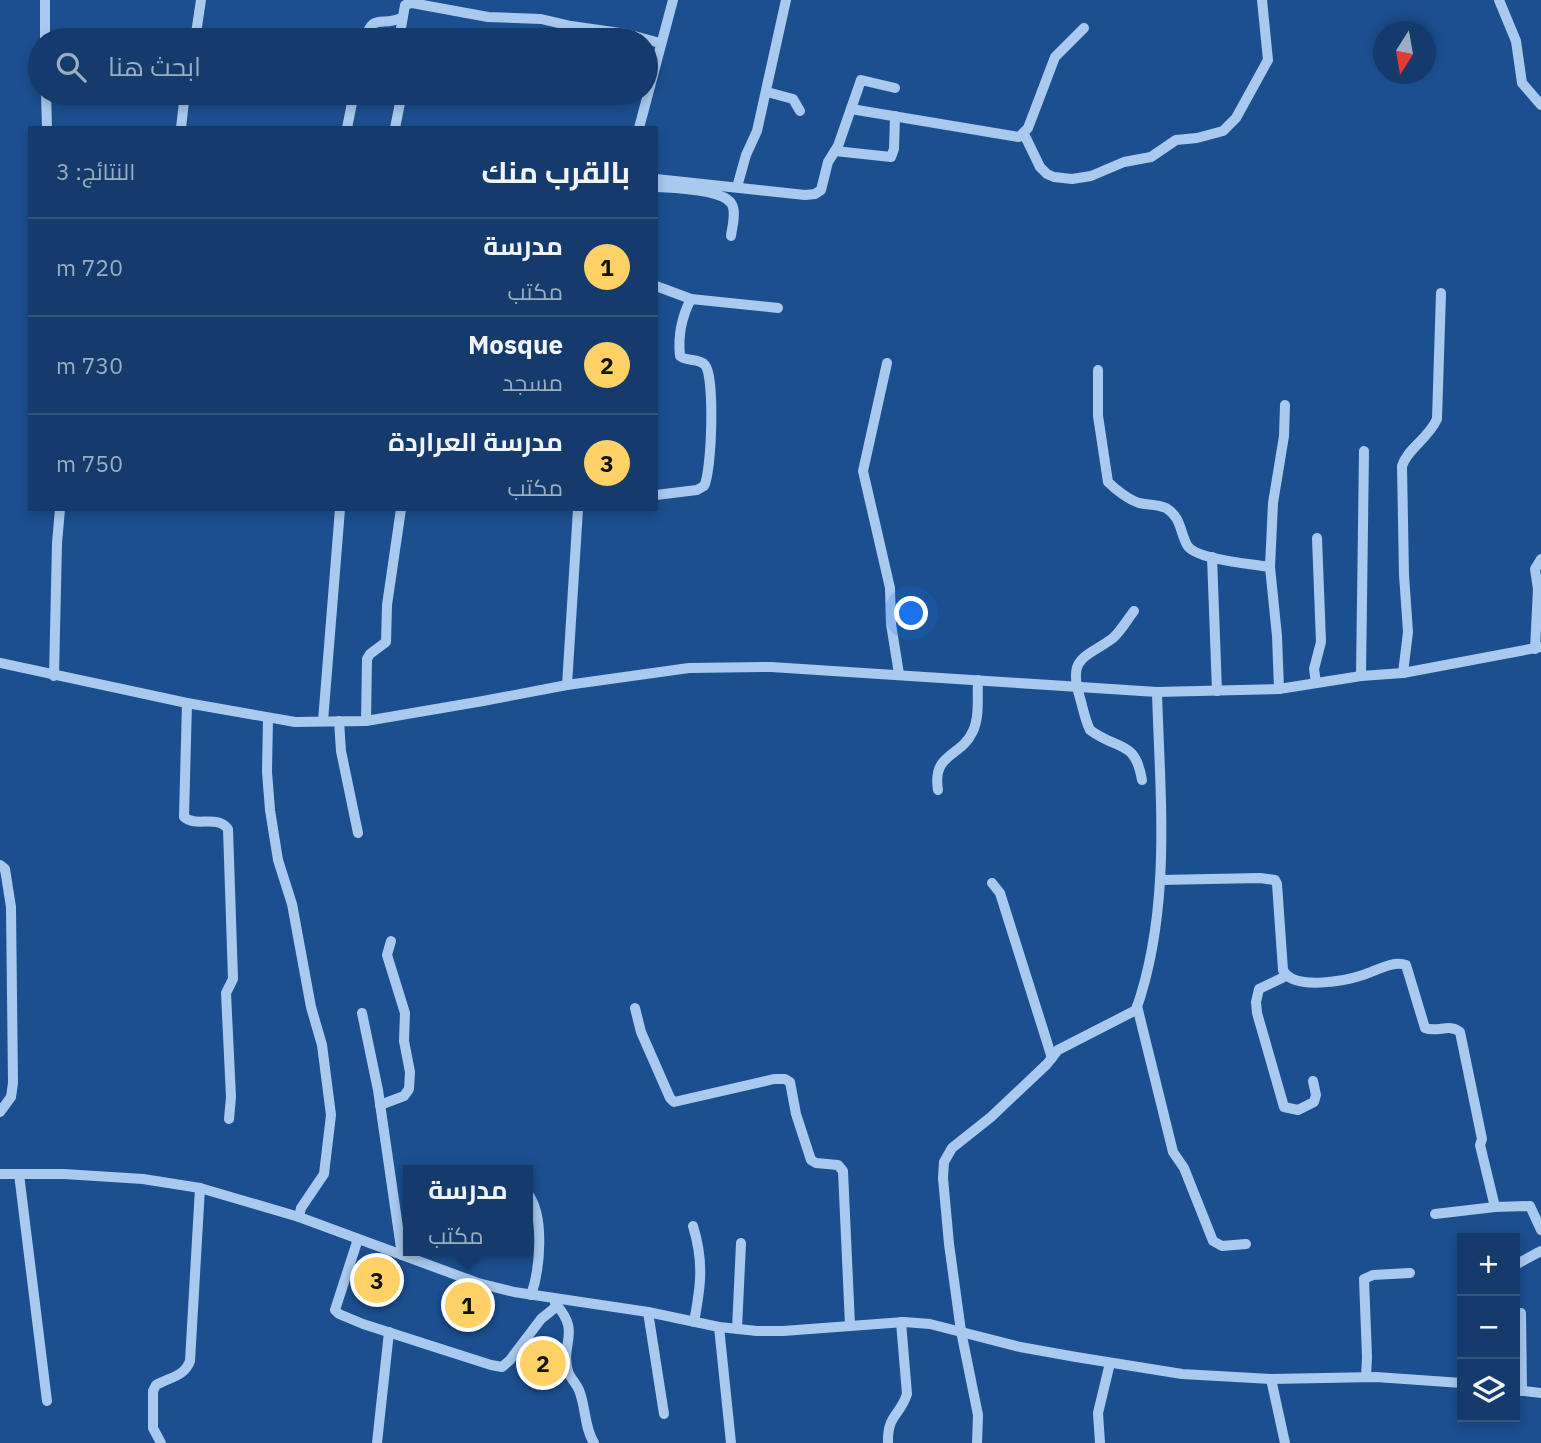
<!DOCTYPE html>
<html lang="ar">
<head>
<meta charset="utf-8">
<style>
  :root { --surface:#143b6b; --page:#214673; --text:#f1f3f6; --muted:#9dadc1; --line:#33557e; --accent:#ffd166 }
  body { margin:0; font-family:"IBM Plex Sans",Cairo,sans-serif; background:var(--page); color:var(--text); direction:rtl }
  .controls { position:absolute; right:21px; bottom:21px; display:grid; overflow:hidden; border-radius:0px; box-shadow:0 4px 10px #0003 }
  .controls button { width:63px; height:63px; display:grid; place-items:center; padding:0; border:0; border-bottom:2px solid var(--line); background:var(--surface); color:var(--text); font:35px sans-serif }
  .compass { position:absolute; left:1373px; top:21px; width:63px; height:63px; border-radius:50%; background:var(--surface); box-shadow:0 4px 10px #0003; rotate:191deg }
  .you { position:absolute; left:912px; top:614px; width:24px; height:24px; margin:-18px; border:5px solid #fff; border-radius:50%; background:#1a73e8; box-shadow:0 0 0 10px #1a73e833 }
  .badge { display:grid; place-items:center; width:46px; height:46px; border-radius:50%; background:var(--accent); color:#111; font-size:23px; font-weight:700 }
  .pin { position:absolute; translate:-50% -50%; border:4px solid #fff; box-shadow:0 2px 7px #0006 }
  .popup { position:absolute; left:403px; top:1165px; width:130px; height:91px; box-sizing:border-box; display:grid; place-content:center; border-radius:0px; background:var(--surface); filter:drop-shadow(0 2px 5px #0005); font-size:23px; white-space:nowrap; color:var(--muted) }
  .popup b { font-size:26px; color:var(--text) }
  .popup::after { content:''; position:absolute; left:50%; top:100%; margin-left:-14px; border:14px solid transparent; border-top-color:var(--surface) }
  .list { margin:0; padding:0; list-style:none }
  h2 { display:flex; justify-content:space-between; align-items:center; height:91px; margin:0; padding:0 28px; font-size:30px }
  h2 small { font-size:23px; font-weight:400; color:var(--muted) }
  .list li { display:grid; grid-template-columns:46px 1fr auto; gap:21px; align-items:center; box-sizing:border-box; height:98px; padding:0 28px; border-top:2px solid var(--line) }
  .list b { display:block; font-size:26px; white-space:nowrap }
  .list p { margin:0; font-size:23px; white-space:nowrap; color:var(--muted) }
  .list em { font-size:23px; font-style:normal; color:var(--muted) }
  .icon { flex:none; width:38px; height:38px; fill:none; stroke:currentColor; stroke-width:2; stroke-linecap:round; stroke-linejoin:round }
  .map { position:relative; flex:none; width:1541px; height:1443px; overflow:hidden; direction:ltr }
  .search { position:absolute; background:var(--surface); box-shadow:0 4px 10px #0003; left:28px; top:28px; width:630px; height:77px; display:flex; align-items:center; gap:18px; box-sizing:border-box; padding:0 24px; border-radius:38px; color:var(--muted); font-size:26px }
  .panel { position:absolute; background:var(--surface); box-shadow:0 4px 10px #0003; left:28px; top:126px; width:630px; height:385px; border-radius:0px; direction:rtl }
  .map>svg:first-child { display:block }
</style>
</head>
<body>
<div class="map">
<svg width="1541" height="1443" viewBox="0 0 1541 1443">
  <rect width="100%" height="100%" fill="#1b4f8f"/>
  <g fill="none" stroke-linecap="round" stroke-linejoin="round">
    <g stroke="#a9c9ee" stroke-width="10">
      <polyline points="1499,0 1516,41 1522,83 1541,105"/>
      <polyline points="45,40 45,0"/>
      <polyline points="195,40 201,0"/>
      <path d="M365,40C372,12 383,27 401,18"/>
      <polyline points="399,40 405,5 412,3 488,17 541,19 571,26 627,34 660,43"/>
      <polyline points="767,92 793,99 800,111"/>
      <polyline points="46,93 47,128"/>
      <polyline points="851,109 1019,137 1028,128 1055,57 1084,28"/>
      <polyline points="181,128 185,93"/>
      <polyline points="347,128 354,93"/>
      <polyline points="395,128 402,93"/>
      <polyline points="639,128 673,0"/>
      <polyline points="1024,134 1040,167 1047,174 1054,177 1072,179 1091,176 1124,162 1151,157 1176,140 1197,138 1223,131 1236,118 1268,60 1262,0"/>
      <polyline points="835,151 891,157 894,149 895,116"/>
      <polyline points="656,179 805,195 815,194 821,190 828,162 838,146 861,80 895,88"/>
      <path d="M656,187C673,188 721,189 731,203C737,211 732,227 731,236"/>
      <polyline points="737,187 746,155 757,131 786,0"/>
      <polyline points="656,286 691,299 778,308"/>
      <polyline points="887,363 863,471 890,588 891,624 899,674"/>
      <path d="M1098,370V416L1108,482C1115,489 1129,500 1139,503C1148,505 1157,504 1166,508C1181,517 1180,532 1187,545C1195,560 1253,564 1270,567"/>
      <path d="M656,495L697,490L704,486C712,472 715,376 705,365C699,358 687,362 680,356C678,337 682,316 691,299"/>
      <polyline points="1212,557 1217,691"/>
      <path d="M1134,611C1127,620 1121,631 1113,638C1086,658 1067,656 1080,698C1083,708 1085,720 1090,730C1118,751 1135,739 1142,780"/>
      <polyline points="1535,649 1538,589 1535,569 1541,559"/>
      <polyline points="0,663 187,703 295,722 366,721 483,701 567,685 689,668 771,667 1157,692 1240,690 1279,689 1361,676 1403,673 1541,647"/>
      <path d="M1403,673L1408,632L1404,575L1402,466C1407,449 1428,439 1437,419L1441,293"/>
      <polyline points="54,676 57,543 60,509"/>
      <polyline points="1361,676 1364,451"/>
      <polyline points="1316,683 1314,669 1321,642 1317,538"/>
      <polyline points="567,685 578,509"/>
      <polyline points="1279,689 1277,636 1270,567 1273,503 1284,436 1285,405"/>
      <path d="M187,703L184,817C197,828 216,814 228,829L233,979L226,993L231,1097L229,1119"/>
      <polyline points="268,718 267,772 270,810 278,860 292,904 311,1007 322,1045 331,1115 324,1174 301,1208 299,1217"/>
      <polyline points="323,721 340,509"/>
      <polyline points="339,721 341,751 358,833"/>
      <polyline points="366,721 367,659 370,654 386,642 387,605 401,509"/>
      <path d="M938,790C932,752 961,758 973,731C980,716 977,695 978,680"/>
      <polyline points="0,865 5,869 11,907 13,1083 11,1097 0,1112"/>
      <path d="M1160,880L1260,878L1275,880L1277,884L1283,970C1293,991 1345,981 1363,975C1376,971 1393,960 1406,965L1425,1028C1438,1033 1449,1023 1460,1032L1482,1139L1480,1145L1495,1207L1530,1206L1541,1230"/>
      <polyline points="992,883 1000,893 1052,1058"/>
      <polyline points="1286,976 1259,989 1256,1002 1257,1013 1284,1107 1298,1110 1314,1102 1316,1095 1313,1081"/>
      <polyline points="1137,1006 1173,1152 1184,1168 1213,1241 1222,1246 1246,1244"/>
      <polyline points="635,1008 641,1032 670,1098 674,1102 774,1079 785,1079 790,1082 796,1114 811,1160 816,1163 838,1165 843,1171 850,1325"/>
      <polyline points="362,1013 378,1090 402,1255"/>
      <polyline points="380,1105 404,1096 409,1089 410,1072 404,1041 405,1013 387,955 391,941"/>
      <polyline points="0,1174 64,1174 143,1179 200,1188 299,1217 478,1283 514,1292 648,1312 719,1327 757,1331 783,1331 904,1322 930,1324 1020,1347 1076,1357 1182,1374 1271,1379 1376,1377 1462,1383"/>
      <polyline points="19,1174 47,1401"/>
      <path d="M528,1194C545,1216 540,1270 531,1295"/>
      <polyline points="1435,1214 1495,1207"/>
      <path d="M693,1226C704,1262 701,1285 694,1322"/>
      <polyline points="358,1239 335,1310 339,1314 363,1324 491,1365 502,1367 510,1360 541,1319 557,1306"/>
      <polyline points="1515,1265 1541,1251"/>
      <path d="M555,1303C582,1333 560,1342 568,1371C570,1378 576,1383 579,1390C586,1407 584,1427 594,1443"/>
      <polyline points="648,1312 664,1414"/>
      <polyline points="1521,1313 1522,1391"/>
      <polyline points="719,1327 731,1443"/>
      <polyline points="737,1329 741,1243"/>
      <polyline points="1366,1377 1367,1357 1364,1279 1373,1275 1410,1273"/>
      <polyline points="1271,1379 1285,1443"/>
      <polyline points="1515,1390 1541,1393"/>
      <path d="M161,1443L153,1428V1391L156,1385C170,1377 184,1377 190,1361L200,1188"/>
      <polyline points="377,1443 389,1332"/>
      <path d="M888,1443C887,1415 900,1416 907,1394L901,1322"/>
      <path d="M977,1443L978,1415L961,1331L949,1244L943,1178L944,1162L952,1148L991,1117L1047,1064L1058,1050L1136,1010C1172,907 1160,797 1157,692"/>
      <polyline points="1100,1443 1098,1413 1110,1363"/>
    </g>
  </g>
</svg>
<div class="controls">
<button>+</button>
<button>−</button>
<button><svg class="icon" aria-label="layers" viewBox="0 0 24 24"><path d="M12 4l9 5-9 5-9-5zM3 14l9 5 9-5"/></svg></button>
</div>
<svg class="compass" viewBox="-18 -18 36 36"><path d="M0-13l5 13h-10z" fill="#e53935"/><path d="M0 13l5-13h-10z" fill="#9dadc1"/></svg>
<div class="you"></div>
<div class="pin badge" style="left:468px;top:1305px">1</div>
<div class="popup"><b>مدرسة</b>مكتب</div>
<div class="pin badge" style="left:543px;top:1363px">2</div>
<div class="pin badge" style="left:377px;top:1280px">3</div>
<div class="search"><svg class="icon" aria-label="search" viewBox="0 0 24 24"><circle cx="10" cy="10" r="6"/><path d="M15 15l6 6"/></svg>ابحث هنا</div>
<section class="panel">
<h2>بالقرب منك<small>النتائج: 3</small></h2>
<ul class="list">
<li><span class="badge">1</span><div><b>مدرسة</b><p>مكتب</p></div><em>720 m</em></li>
<li><span class="badge">2</span><div><b>Mosque</b><p>مسجد</p></div><em>730 m</em></li>
<li><span class="badge">3</span><div><b>مدرسة العراردة</b><p>مكتب</p></div><em>750 m</em></li>
</ul>
</section>
</div>
</body>
</html>
